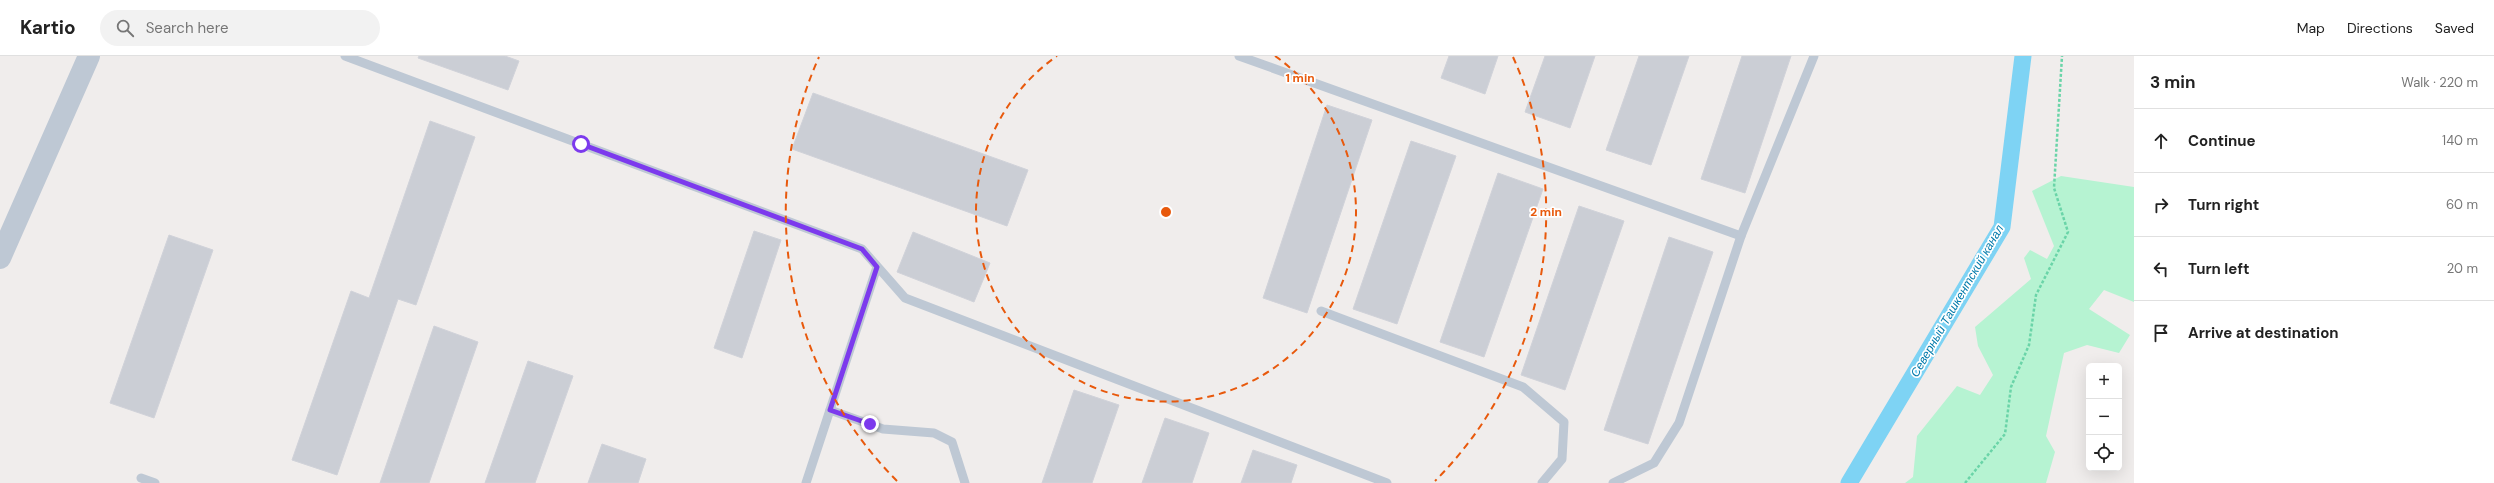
<!DOCTYPE html>
<html lang="en">
<head>
<meta charset="utf-8">
<style>
  :root { --surface:#fff; --page:#f2f2f2; --text:#222; --muted:#767676; --line:#e0e0e0 }
  body { margin:0; font-family:"DM Sans",sans-serif; background:var(--page); color:var(--text) }
  .controls { position:absolute; right:12px; bottom:12px; display:grid; overflow:hidden; border-radius:6px; box-shadow:0 4px 16px #0002 }
  .controls button { width:36px; height:36px; display:grid; place-items:center; padding:0; border:0; border-bottom:1px solid var(--line); background:var(--surface); color:var(--text); font:20px sans-serif }
  .stop { position:absolute; width:12px; height:12px; margin:-9px; border:3px solid #7c3aed; border-radius:50%; background:#fff }
  .stop.end { background:#7c3aed; border-color:#fff; box-shadow:0 1px 4px #0008 }
  .list { margin:0; padding:0; list-style:none }
  h2 { display:flex; justify-content:space-between; align-items:center; height:52px; margin:0; padding:0 16px; font-size:17px }
  h2 small { font-size:13px; font-weight:400; color:var(--muted) }
  .list li { display:grid; grid-template-columns:26px 1fr auto; gap:12px; align-items:center; box-sizing:border-box; height:64px; padding:0 16px; border-top:1px solid var(--line) }
  .list b { display:block; font-size:15px; white-space:nowrap }
  .list em { font-size:13px; font-style:normal; color:var(--muted) }
  .icon { flex:none; width:22px; height:22px; fill:none; stroke:currentColor; stroke-width:2; stroke-linecap:round; stroke-linejoin:round }
  .map { position:relative; flex:none; width:2134px; height:427px; overflow:hidden }
  header { display:flex; align-items:center; gap:24px; box-sizing:border-box; height:56px; padding:0 20px; background:var(--surface); border-bottom:1px solid var(--line) }
  header strong { font-size:19px }
  nav { display:flex; gap:22px; margin-inline-start:auto; font-size:14px }
  .search { width:280px; height:36px; background:var(--page); display:flex; align-items:center; gap:10px; box-sizing:border-box; padding:0 14px; border-radius:22px; color:var(--muted); font-size:15px }
  main { display:flex }
  aside { flex:1; background:var(--surface) }
  .map>svg:first-child { display:block }
</style>
</head>
<body>
<header>
<strong>Kartio</strong>
<div class="search"><svg class="icon" aria-label="search" viewBox="0 0 24 24"><circle cx="10" cy="10" r="6"/><path d="M15 15l6 6"/></svg>Search here</div>
<nav><a>Map</a><a>Directions</a><a>Saved</a></nav>
</header>
<main>
<div class="map">
<svg width="2134" height="427" viewBox="0 0 2134 427">
  <rect width="100%" height="100%" fill="#f0edec"/>
  <polygon fill="#b6f3d2" points="2061,120 2134,131 2134,246 2104,234 2089,253 2130,279 2119,297 2087,289 2064,297 2046,380 2055,396 2046,427 1905,427 1913,421 1917,380 1957,330 1980,339 1993,319 1978,290 1975,271 2031,223 2024,202 2030,194 2047,203 2054,190 2032,135"/>
  <g fill="none" stroke-linecap="round" stroke-linejoin="round">
    <polyline stroke="#7ed3f4" stroke-width="17" points="1849,427 2002,171 2023,0"/>
  </g>
  <g fill="#cbced5" stroke="#d0d2d9">
    <polygon points="419,0 505,0 519,5 508,34 418,2"/>
    <polygon points="1449,0 1498,0 1485,38 1441,22"/>
    <polygon points="1545,0 1595,0 1570,72 1525,56"/>
    <polygon points="1639,0 1689,0 1651,109 1606,94"/>
    <polygon points="1742,0 1791,0 1745,137 1701,123"/>
    <polygon points="813,37 1028,114 1007,170 792,93"/>
    <polygon points="1327,49 1372,64 1307,257 1263,242"/>
    <polygon points="430,65 475,81 416,249 398,243 337,419 292,404 351,235 369,242"/>
    <polygon points="1411,85 1456,100 1397,268 1353,253"/>
    <polygon points="1498,117 1543,133 1484,301 1440,286"/>
    <polygon points="1579,150 1624,165 1565,334 1521,319"/>
    <polygon points="754,175 781,184 742,302 714,292"/>
    <polygon points="913,176 990,207 974,246 897,216"/>
    <polygon points="169,179 213,194 154,362 110,347"/>
    <polygon points="1669,181 1713,196 1648,388 1604,374"/>
    <polygon points="434,270 478,286 429,427 380,427"/>
    <polygon points="528,305 573,320 535,427 485,427"/>
    <polygon points="1074,334 1119,349 1092,427 1042,427"/>
    <polygon points="1165,362 1209,377 1192,427 1142,427"/>
    <polygon points="602,388 646,403 638,427 588,427"/>
    <polygon points="1253,394 1297,409 1291,427 1241,427"/>
  </g>
  <g fill="none" stroke-linecap="round" stroke-linejoin="round">
    <polyline stroke="#6ad4a8" stroke-width="2.5" stroke-dasharray="3 2" stroke-linecap="butt" points="1965,427 2005,378 2011,331 2029,289 2036,239 2068,176 2054,132 2062,0"/>
    <g stroke="#bec8d4" stroke-width="9">
      <polyline points="345,0 862,193 905,242 1387,427"/>
      <polyline points="1239,0 1741,180"/>
      <polyline points="1321,255 1523,331 1564,366 1562,403 1542,427"/>
      <polyline points="830,354 883,373 934,377 952,386 965,427"/>
      <polyline points="141,422 155,427"/>
      <polyline points="806,427 877,211"/>
      <polyline points="1613,427 1654,407 1679,367 1741,180 1814,0"/>
    </g>
    <polyline stroke="#bec8d4" stroke-width="22" points="0,202 89,0"/>
  </g>
  <g fill="none" stroke-linecap="round" stroke-linejoin="round">
    <polyline stroke="#7c3aed" stroke-width="5" points="581,88 862,193 877,211 830,354 870,368"/>
  </g>
  <g fill="none" stroke="#e8590c" stroke-width="2" stroke-dasharray="7 5">
    <path d="M1275 0A190 190 0 1 1 1057 0"/>
    <path d="M897 425A380 380 0 0 1 819 1M1513 1A380 380 0 0 1 1435 425"/>
  </g>
  <g text-anchor="middle" stroke-width="3.5" stroke-linejoin="round" paint-order="stroke">
    <g font-size="12" font-style="italic" fill="#017aaa" stroke="#fff">
      <text transform="translate(1957 245) rotate(-60)" y="4">Северный Ташкентский канал</text>
    </g>
  </g>
  <circle cx="1166" cy="156" r="6" fill="#e8590c" stroke="#fff" stroke-width="2"/>
  <g font-size="12" text-anchor="middle" font-weight="bold" fill="#e8590c" stroke="#fff" stroke-width="3.5" stroke-linejoin="round" paint-order="stroke">
    <text x="1300" y="26">1 min</text>
    <text x="1546" y="160">2 min</text>
  </g>
</svg>
<div class="controls">
<button>+</button>
<button>−</button>
<button><svg class="icon" aria-label="locate" viewBox="0 0 24 24"><circle cx="12" cy="12" r="6"/><path d="M12 2v4M12 18v4M2 12h4M18 12h4"/></svg></button>
</div>
<div class="stop" style="left:581px;top:88px"></div>
<div class="stop end" style="left:870px;top:368px"></div>
</div>
<aside>
<h2>3 min<small>Walk · 220 m</small></h2>
<ul class="list">
<li><svg class="icon" aria-label="ahead" viewBox="0 0 24 24"><path d="M12 20V5M6 11l6-6 6 6"/></svg><div><b>Continue</b></div><em>140 m</em></li>
<li><svg class="icon" aria-label="right" viewBox="0 0 24 24"><path d="M7 20v-9h11M14 6l5 5-5 5"/></svg><div><b>Turn right</b></div><em>60 m</em></li>
<li><svg class="icon" aria-label="left" viewBox="0 0 24 24"><path d="M17 20v-9H6M10 6l-5 5 5 5"/></svg><div><b>Turn left</b></div><em>20 m</em></li>
<li><svg class="icon" aria-label="arrive" viewBox="0 0 24 24"><path d="M6 21V4h12l-3 4 3 4H6"/></svg><div><b>Arrive at destination</b></div></li>
</ul>
</aside>
</main>
</body>
</html>
